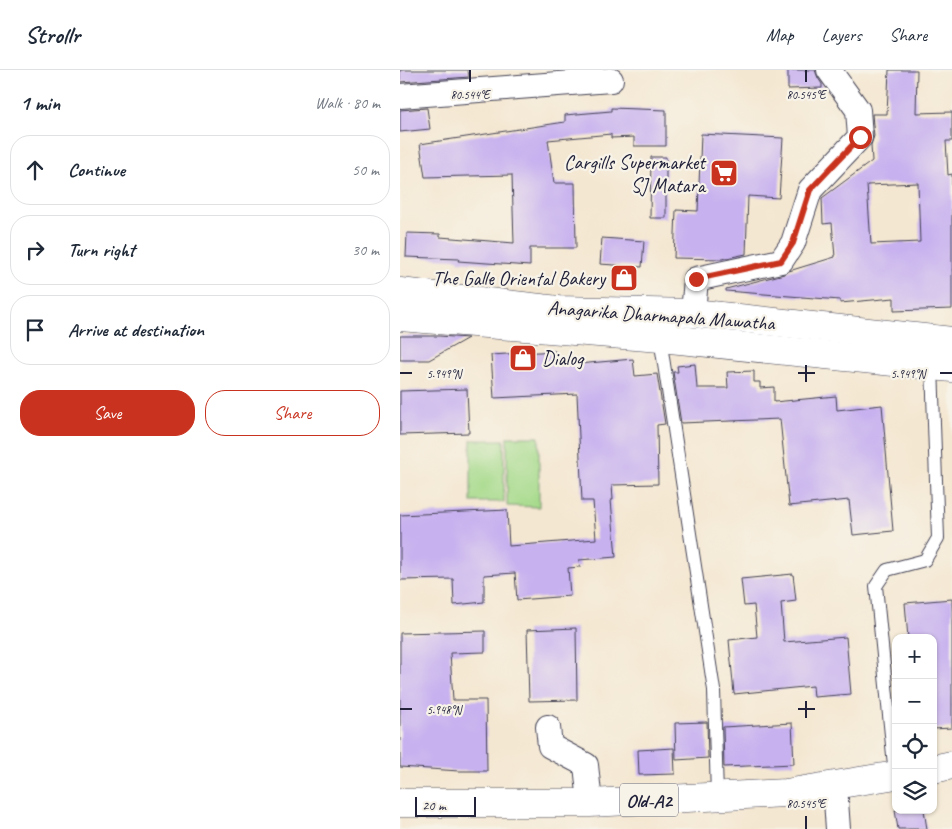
<!DOCTYPE html>
<html lang="en">
<head>
<meta charset="utf-8">
<style>
  :root { --surface:#fff; --page:#f6f6f7; --text:#1f2937; --muted:#747a83; --line:#e0e1e3; --accent:#c8321e }
  body { margin:0; font-family:Caveat,sans-serif; background:var(--page); color:var(--text) }
  .controls { position:absolute; right:15px; bottom:15px; display:grid; overflow:hidden; border-radius:10px; box-shadow:0 1px 4px #0004 }
  .controls button { width:45px; height:45px; display:grid; place-items:center; padding:0; border:0; border-bottom:1px solid var(--line); background:var(--surface); color:var(--text); font:25px sans-serif }
  .scale { position:absolute; left:15px; bottom:12px; width:61px; box-sizing:border-box; padding-left:5px; border:2px solid #22223b; border-top:0; font-size:14px; line-height:18px; white-space:nowrap; color:#22223b; -webkit-text-stroke:4px #f7f3e8; paint-order:stroke }
  .stop { position:absolute; width:15px; height:15px; margin:-11px; border:4px solid #c8321e; border-radius:50%; background:#fff }
  .stop.end { background:#c8321e; border-color:#fff; box-shadow:0 1px 5px #0008 }
  .list { margin:0; padding:0; list-style:none }
  h2 { display:flex; justify-content:space-between; align-items:center; height:65px; margin:0; padding:0 20px; font-size:21px }
  h2 small { font-size:16px; font-weight:400; color:var(--muted) }
  .list li { display:grid; grid-template-columns:32px 1fr auto; gap:15px; align-items:center; box-sizing:border-box; height:70px; margin:0 10px 10px; padding:0 10px; border:1px solid var(--line); border-radius:20px }
  .list b { display:block; font-size:19px; white-space:nowrap }
  .list em { font-size:16px; font-style:normal; color:var(--muted) }
  .actions { display:flex; gap:10px; padding:15px 20px }
  .actions a { flex:1; padding:11px 0; border:1px solid var(--accent); border-radius:20px; text-align:center; font-size:18px; color:var(--accent) }
  .actions .main { background:var(--accent); color:#fff }
  .icon { flex:none; width:28px; height:28px; fill:none; stroke:currentColor; stroke-width:2; stroke-linecap:round; stroke-linejoin:round }
  .map { position:relative; flex:none; width:552px; height:759px; overflow:hidden }
  header { display:flex; align-items:center; gap:30px; box-sizing:border-box; height:70px; padding:0 25px; background:var(--surface); border-bottom:1px solid var(--line) }
  header strong { font-size:24px }
  nav { display:flex; gap:28px; margin-inline-start:auto; font-size:18px }
  main { display:flex }
  aside { flex:1; background:var(--surface) }
  .map>svg:first-child { display:block }
</style>
</head>
<body>
<header>
<strong>Strollr</strong>
<nav><a>Map</a><a>Layers</a><a>Share</a></nav>
</header>
<main>
<aside>
<h2>1 min<small>Walk · 80 m</small></h2>
<ul class="list">
<li><svg class="icon" aria-label="ahead" viewBox="0 0 24 24"><path d="M12 20V5M6 11l6-6 6 6"/></svg><div><b>Continue</b></div><em>50 m</em></li>
<li><svg class="icon" aria-label="right" viewBox="0 0 24 24"><path d="M7 20v-9h11M14 6l5 5-5 5"/></svg><div><b>Turn right</b></div><em>30 m</em></li>
<li><svg class="icon" aria-label="arrive" viewBox="0 0 24 24"><path d="M6 21V4h12l-3 4 3 4H6"/></svg><div><b>Arrive at destination</b></div></li>
</ul>
<div class="actions"><a class="main">Save</a><a>Share</a></div>
</aside>
<div class="map">
<svg width="552" height="759" viewBox="0 0 552 759">
  <rect width="100%" height="100%" fill="#f7f3e8"/>
  <filter id="ink" filterUnits="userSpaceOnUse"><feTurbulence type="fractalNoise" baseFrequency=".02" numOctaves="2"/><feDisplacementMap in="SourceGraphic" scale="10" xChannelSelector="R" yChannelSelector="G"/><feConvolveMatrix kernelMatrix="1 2 1 2 8 2 1 2 1" color-interpolation-filters="sRGB"/></filter>
  <filter id="wash" filterUnits="userSpaceOnUse"><feTurbulence type="fractalNoise" baseFrequency=".0096" numOctaves="4" result="noise"/><feDisplacementMap in="SourceGraphic" scale="20" xChannelSelector="R" yChannelSelector="G"/><feGaussianBlur stdDeviation="1.12" result="paint"/><feColorMatrix in="noise" values="0 0 0 0 0 0 0 0 0 0 0 0 0 0 0 0 0 1.4 0 .05"/><feComposite in="paint" operator="in"/></filter>
  <g filter="url(#wash)">
    <rect width="100%" height="100%" fill="#f4e7d1"/>
    <g fill="#a6da8b" stroke="#647e63">
      <polygon points="107,367 139,367 139,437 107,436"/>
      <rect x="71" y="370" width="33" height="62"/>
    </g>
    <g id="blocks">
      <g fill="#c7b1ef" fill-rule="evenodd">
        <polygon points="0,0 68,0 69,7 0,12"/>
        <polygon points="388,0 415,0 418,8 422,14 422,18 388,19"/>
        <path d="M489,0H517L516,43L552,42V71H546L548,105L552,104V239L494,241V228L440,233V230L326,221V219L384,204L389,201L435,187L432,153L423,154L422,128L472,91L471,75L474,66L472,44H487ZM518,113L520,172L471,174L467,115Z"/>
        <polygon points="27,38 30,59 0,62 0,40"/>
        <polygon points="211,38 266,40 266,76 234,76 234,67 211,68 211,64 148,70 154,113 175,113 176,178 130,178 130,196 58,191 59,189 6,187 7,163 40,164 40,167 114,173 112,105 25,107 20,74 165,52 165,45 211,41"/>
        <polygon points="301,64 383,68 379,128 348,126 346,184 322,189 274,188 276,140 298,141"/>
        <polygon points="251,87 266,87 266,148 250,148"/>
        <polygon points="202,168 244,171 242,197 200,194"/>
        <polygon points="0,266 39,266 68,268 29,290 0,290"/>
        <polygon points="155,281 156,296 233,289 235,306 257,304 265,354 257,355 258,414 212,415 213,430 211,430 216,487 179,490 180,497 168,498 170,526 117,530 115,503 84,505 84,532 54,535 53,509 0,510 0,445 107,440 109,476 196,469 193,431 182,431 177,324 94,328 91,285"/>
        <polygon points="295,294 297,318 328,318 327,302 354,301 354,312 360,312 360,318 374,317 374,332 436,326 437,340 482,335 493,461 453,465 449,430 389,436 380,349 281,353 273,302 278,302 277,296"/>
        <polygon points="67,319 69,363 0,365 0,321"/>
        <polygon points="393,504 396,531 381,533 384,572 446,567 451,624 414,627 413,616 334,624 329,570 357,567 354,535 344,536 341,509"/>
        <polygon points="552,529 552,658 533,659 533,568 508,568 505,533"/>
        <polygon points="176,558 177,630 129,631 127,560"/>
        <polygon points="85,561 85,582 50,583 53,630 86,630 87,701 59,701 0,697 0,563"/>
        <polygon points="307,652 308,688 276,690 275,653"/>
        <polygon points="392,653 394,694 324,697 323,657"/>
        <polygon points="274,678 275,704 239,705 238,680"/>
        <polygon points="495,740 524,740 527,759 498,759"/>
      </g>
    </g>
  </g>
  <g filter="url(#ink)">
    <use href="#blocks" fill-opacity="0" stroke="#424052" stroke-width="1"/>
    <g fill="none" stroke-linecap="round" stroke-linejoin="round">
      <defs>
        <g id="service">
          <polyline points="260,268 314,620 317,726"/>
          <polyline points="495,705 476,516 487,500 525,490 538,468 532,296"/>
        </g>
        <g id="minor">
          <polyline points="0,26 211,10"/>
          <polyline points="293,243 296,209 381,191 393,173 410,120 460,67 458,40 429,0"/>
          <polyline points="148,657 150,676 186,695 190,733"/>
          <polyline points="435,716 438,759"/>
        </g>
        <g id="trunk">
          <polyline points="0,222 158,240 293,243 552,271"/>
          <polyline points="0,247 260,268 552,298"/>
          <polyline points="533,699 552,695"/>
          <polyline points="0,733 190,733 386,723 496,705"/>
        </g>
      </defs>
      <use href="#service" stroke="#424052" stroke-width="14"/>
      <use href="#minor" stroke="#424052" stroke-width="26"/>
      <use href="#trunk" stroke="#424052" stroke-width="29"/>
      <use href="#service" stroke="#fff" stroke-width="12"/>
      <use href="#minor" stroke="#fff" stroke-width="24"/>
      <use href="#trunk" stroke="#fff" stroke-width="28"/>
    </g>
  </g>
  <g fill="none" stroke-linecap="round" stroke-linejoin="round" filter="url(#ink)">
    <polyline stroke="#c8321e" stroke-width="6" points="296,209 381,191 393,173 410,120 460,67"/>
  </g>
  <path fill="none" stroke="#22223b" stroke-width="2" d="M70,0V12M406,0V12M406,295V312M0,303H12M398,303H415M540,303H552M406,631V648M0,639H12M398,639H415M406,746V759"/>
  <defs>
    <symbol id="supermarket-square" viewBox="-11 -11 22 22"><rect x="-9" y="-9" width="18" height="18" rx="4" fill="#c8321e" stroke="#f7f3e8"/><path d="M-6-5.5h2.5l.6 2H6L4.5 2H-2.5L-4.4-4H-6ZM-1.5 3.2a1.3 1.3 0 1 0 .1 0ZM3 3.2a1.3 1.3 0 1 0 .1 0Z" fill="#fff"/></symbol>
    <symbol id="shop-square" viewBox="-11 -11 22 22"><rect x="-9" y="-9" width="18" height="18" rx="4" fill="#c8321e" stroke="#f7f3e8"/><path d="M-5-2.5h2.3a2.7 3.5 0 0 1 5.4 0H5L5.5 6h-11ZM-1.5-2.5h3a1.5 2.3 0 0 0-3 0Z" fill="#fff"/></symbol>
  </defs>
  <g fill-rule="evenodd">
    <use href="#supermarket-square" x="308" y="87" width="32" height="32"/>
    <use href="#shop-square" x="208" y="192" width="32" height="32"/>
    <use href="#shop-square" x="107" y="272" width="32" height="32"/>
  </g>
  <g text-anchor="middle" stroke-width="4.5" stroke-linejoin="round" paint-order="stroke">
    <rect fill="#f7f3e8" stroke="#62616f" stroke-width="1" x="220" y="713.5" width="58" height="33" rx="4"/>
    <g font-size="19" font-weight="bold" fill="#22223b">
      <text x="249" y="737">Old-A2</text>
    </g>
    <g font-size="20" fill="#22223b" stroke="#f7f3e8" text-anchor="end">
      <text x="305" y="99">Cargills Supermarket<tspan x="305" dy="23">SJ Matara</tspan></text>
      <text x="205" y="215">The Galle Oriental Bakery</text>
      <text x="142" y="295" text-anchor="start">Dialog</text>
    </g>
    <g font-size="20" fill="#22223b" stroke="#f7f3e8">
      <text transform="translate(261 245) rotate(4)" y="7">Anagarika Dharmapala Mawatha</text>
    </g>
  </g>
  <g font-size="12" text-anchor="middle" fill="#22223b" stroke="#f7f3e8" stroke-width="4.5" stroke-linejoin="round" paint-order="stroke">
    <text x="70" y="29">80.544°E</text>
    <text x="406" y="29">80.545°E</text>
    <text x="44" y="308">5.949°N</text>
    <text x="508" y="308">5.949°N</text>
    <text x="44" y="644">5.948°N</text>
    <text x="406" y="738">80.545°E</text>
  </g>
</svg>
<div class="controls">
<button>+</button>
<button>−</button>
<button><svg class="icon" aria-label="locate" viewBox="0 0 24 24"><circle cx="12" cy="12" r="6"/><path d="M12 2v4M12 18v4M2 12h4M18 12h4"/></svg></button>
<button><svg class="icon" aria-label="layers" viewBox="0 0 24 24"><path d="M12 4l9 5-9 5-9-5zM3 14l9 5 9-5"/></svg></button>
</div>
<div class="scale">20 m</div>
<div class="stop" style="left:460px;top:67px"></div>
<div class="stop end" style="left:296px;top:209px"></div>
</div>
</main>
</body>
</html>
